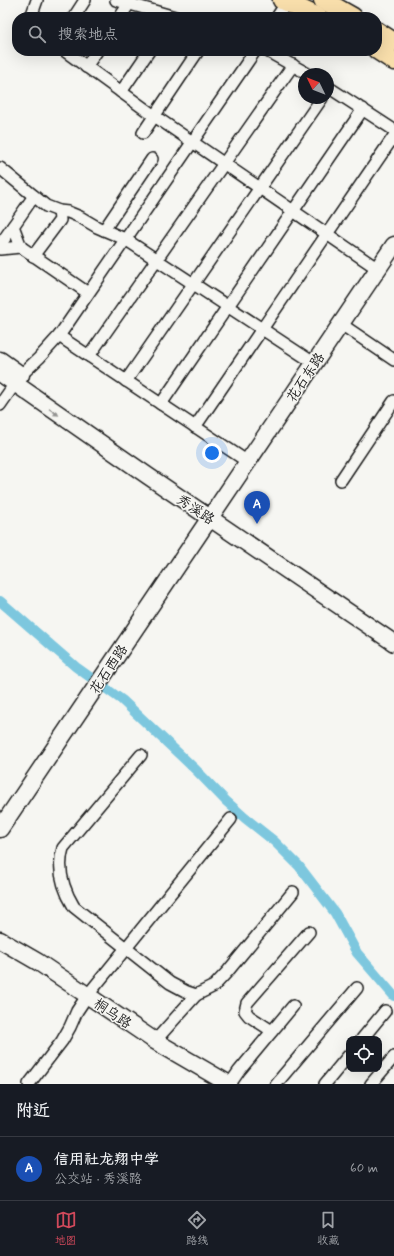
<!DOCTYPE html>
<html lang="zh">
<head>
<meta charset="utf-8">
<style>
  :root { --surface:#171b24; --page:#242831; --text:#f1f3f6; --muted:#9ea1a6; --line:#363941; --accent:#d1495b }
  body { margin:0; font-family:Mynerve,"LXGW WenKai TC",sans-serif; background:var(--page); color:var(--text) }
  .controls { position:absolute; right:12px; bottom:12px; display:grid; overflow:hidden; border-radius:8px; box-shadow:0 4px 16px #0002 }
  .controls button { width:36px; height:36px; display:grid; place-items:center; padding:0; border:0; border-bottom:1px solid var(--line); background:var(--surface); color:var(--text); font:20px sans-serif }
  .compass { position:absolute; left:298px; top:68px; width:36px; height:36px; border-radius:50%; background:var(--surface); box-shadow:0 4px 16px #0002; rotate:313deg }
  .you { position:absolute; left:212px; top:453px; width:14px; height:14px; margin:-10px; border:3px solid #fff; border-radius:50%; background:#1a73e8; box-shadow:0 0 0 6px #1a73e833 }
  .badge { display:grid; place-items:center; width:26px; height:26px; border-radius:50%; background:var(--accent); color:#fff; font-size:13px; font-weight:700 }
  .pin { position:absolute; translate:-50% -33px; filter:drop-shadow(0 1px 2px #0008) }
  .pin::after { content:''; position:absolute; top:21px; width:14px; height:12px; background:inherit; clip-path:polygon(0 0,100% 0,50% 100%) }
  .list { margin:0; padding:0; list-style:none }
  h2 { display:flex; justify-content:space-between; align-items:center; height:52px; margin:0; padding:0 16px; font-size:17px }
  h2 small { font-size:13px; font-weight:400; color:var(--muted) }
  .list li { display:grid; grid-template-columns:26px 1fr auto; gap:12px; align-items:center; box-sizing:border-box; height:64px; padding:0 16px; border-top:1px solid var(--line) }
  .list b { display:block; font-size:15px; white-space:nowrap }
  .list p { margin:0; font-size:13px; white-space:nowrap; color:var(--muted) }
  .list em { font-size:13px; font-style:normal; color:var(--muted) }
  .icon { flex:none; width:22px; height:22px; fill:none; stroke:currentColor; stroke-width:2; stroke-linecap:round; stroke-linejoin:round }
  .map { position:relative; flex:none; width:394px; height:1084px; overflow:hidden }
  .search { position:absolute; background:var(--surface); box-shadow:0 4px 16px #0002; left:12px; right:12px; top:12px; height:44px; display:flex; align-items:center; gap:10px; box-sizing:border-box; padding:0 14px; border-radius:16px; color:var(--muted); font-size:15px }
  .sheet { height:116px; background:var(--surface) }
  nav { display:flex; justify-content:space-around; align-items:center; box-sizing:border-box; height:56px; border-top:1px solid var(--line); background:var(--surface); font-size:11px; color:var(--muted) }
  nav a { display:grid; justify-items:center; gap:2px }
  nav .on { color:var(--accent) }
  .map>svg:first-child { display:block }
</style>
</head>
<body>
<div class="map">
<svg width="394" height="1084" viewBox="0 0 394 1084">
  <rect width="100%" height="100%" fill="#f6f6f2"/>
  <filter id="ink" filterUnits="userSpaceOnUse"><feTurbulence type="fractalNoise" baseFrequency=".025" numOctaves="2"/><feDisplacementMap in="SourceGraphic" scale="8" xChannelSelector="R" yChannelSelector="G"/><feConvolveMatrix kernelMatrix="1 2 1 2 8 2 1 2 1" color-interpolation-filters="sRGB"/></filter>
  <g filter="url(#ink)">
    <g fill="none" stroke-linecap="round" stroke-linejoin="round">
      <polyline stroke="#7dc7de" stroke-width="10" points="0,601 76,667 122,700 196,770 226,801 245,818 274,841 299,866 335,913 357,953 394,996"/>
      <defs>
        <g id="street">
          <polyline points="116,0 175,17"/>
          <polyline points="31,17 37,0"/>
          <polyline points="74,17 85,0"/>
          <polyline points="120,17 129,4"/>
          <polyline points="277,17 287,2"/>
          <polyline points="65,51 153,115 378,269"/>
          <polyline points="267,51 308,74"/>
          <polyline points="86,67 97,51"/>
          <polyline points="328,87 394,130"/>
          <polyline points="121,92 149,51"/>
          <polyline points="143,133 198,51"/>
          <polyline points="0,168 46,206 59,211 68,212 80,217 97,227 125,239 314,363"/>
          <polyline points="13,226 21,247 88,293"/>
          <polyline points="104,230 152,159"/>
          <polyline points="0,245 34,196"/>
          <polyline points="0,249 21,247"/>
          <polyline points="33,256 60,220 59,211"/>
          <polyline points="341,324 394,360"/>
          <polyline points="59,336 248,462"/>
          <polyline points="89,356 293,65"/>
          <polyline points="126,381 322,98"/>
          <polyline points="161,404 363,109"/>
          <polyline points="0,405 21,375 39,358 59,336 255,51"/>
          <polyline points="195,427 394,136"/>
          <polyline points="341,480 394,401"/>
          <path d="M141,755L63,848C57,868 63,889 74,907L170,983L187,992L196,995L214,986L228,971L293,892"/>
          <polyline points="272,1031 249,1016 245,1011 247,1003 309,932"/>
          <polyline points="362,1039 385,1011"/>
          <polyline points="155,1041 196,995"/>
          <polyline points="29,1084 62,1041 70,1027 77,1011 87,996 231,819"/>
          <polyline points="230,1084 239,1071 293,1006"/>
          <polyline points="276,1084 357,988"/>
          <polyline points="325,1084 349,1055"/>
          <polyline points="371,1084 394,1057"/>
        </g>
        <g id="secondary">
          <polyline points="0,360 21,375"/>
          <polyline points="0,373 148,476 394,643"/>
          <polyline points="0,829 394,245"/>
          <polyline points="0,940 38,962 155,1041 229,1084"/>
        </g>
        <g id="primary">
          <polyline points="282,0 318,17"/>
          <polyline points="323,0 353,17"/>
          <polyline points="377,31 394,42"/>
          <polyline points="377,50 394,61"/>
        </g>
      </defs>
      <use href="#street" stroke="#1c1c1c" stroke-width="14"/>
      <use href="#secondary" stroke="#1c1c1c" stroke-width="19"/>
      <use href="#primary" stroke="#1c1c1c" stroke-width="21"/>
      <use href="#street" stroke="#f6f6f2" stroke-width="11"/>
      <use href="#secondary" stroke="#f6f6f2" stroke-width="16"/>
      <use href="#primary" stroke="#f8deab" stroke-width="18"/>
    </g>
    <defs><path id="oneway-solid" d="M-6-.8H1V-3.2L6.5 0L1 3.2V.8H-6Z"/></defs>
    <use fill="#949492" href="#oneway-solid" transform="translate(54 412) rotate(35)"/>
  </g>
  <g text-anchor="middle" stroke-width="3" stroke-linejoin="round" paint-order="stroke">
    <g font-size="14" fill="#1c1c1c" stroke="#f6f6f2">
      <text transform="translate(305 377) rotate(-56)" y="5">花石东路</text>
      <text transform="translate(196 509) rotate(34)" y="5">秀溪路</text>
      <text transform="translate(108 669) rotate(-56)" y="5">花石西路</text>
      <text transform="translate(113 1013) rotate(34)" y="5">桐乌路</text>
    </g>
  </g>
</svg>
<div class="controls">
<button><svg class="icon" aria-label="locate" viewBox="0 0 24 24"><circle cx="12" cy="12" r="6"/><path d="M12 2v4M12 18v4M2 12h4M18 12h4"/></svg></button>
</div>
<svg class="compass" viewBox="-18 -18 36 36"><path d="M0-13l5 13h-10z" fill="#e53935"/><path d="M0 13l5-13h-10z" fill="#9ea1a6"/></svg>
<div class="you"></div>
<div class="pin badge" style="left:257px;top:524px;background:#1a4fb4">A</div>
<div class="search"><svg class="icon" aria-label="search" viewBox="0 0 24 24"><circle cx="10" cy="10" r="6"/><path d="M15 15l6 6"/></svg>搜索地点</div>
</div>
<section class="sheet">
<h2>附近<small></small></h2>
<ul class="list">
<li><span class="badge" style="background:#1a4fb4">A</span><div><b>信用社龙翔中学</b><p>公交站 · 秀溪路</p></div><em>60 m</em></li>
</ul>
</section>
<nav>
<a class="on"><svg class="icon" aria-label="map" viewBox="0 0 24 24"><path d="M3 6l6-2 6 2 6-2v14l-6 2-6-2-6 2zM9 4v14M15 6v14"/></svg>地图</a>
<a><svg class="icon" aria-label="directions" viewBox="0 0 24 24"><path d="M12 3l9 9-9 9-9-9zM9 14v-3h6M13 9l2 2-2 2"/></svg>路线</a>
<a><svg class="icon" aria-label="saved" viewBox="0 0 24 24"><path d="M7 4h10v16l-5-4-5 4z"/></svg>收藏</a>
</nav>
</body>
</html>
